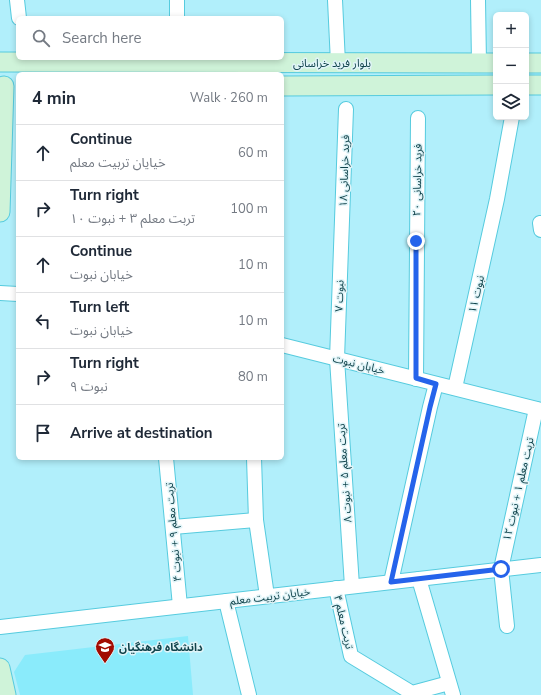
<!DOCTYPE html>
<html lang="en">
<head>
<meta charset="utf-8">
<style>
  :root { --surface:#fff; --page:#f6f6f7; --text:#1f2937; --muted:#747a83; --line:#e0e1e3 }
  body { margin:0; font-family:"Nunito Sans","Noto Sans Arabic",sans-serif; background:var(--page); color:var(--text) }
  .controls { position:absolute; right:12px; top:12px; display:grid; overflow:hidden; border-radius:6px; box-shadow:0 2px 6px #0003 }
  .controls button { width:36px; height:36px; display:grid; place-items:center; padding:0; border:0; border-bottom:1px solid var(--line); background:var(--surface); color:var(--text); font:20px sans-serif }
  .stop { position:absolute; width:12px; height:12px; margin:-9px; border:3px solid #2563eb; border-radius:50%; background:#fff }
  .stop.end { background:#2563eb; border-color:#fff; box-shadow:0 1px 4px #0008 }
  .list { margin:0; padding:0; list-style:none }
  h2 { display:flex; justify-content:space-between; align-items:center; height:52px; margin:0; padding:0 16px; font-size:17px }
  h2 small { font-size:13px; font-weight:400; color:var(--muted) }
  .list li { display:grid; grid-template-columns:26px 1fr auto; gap:12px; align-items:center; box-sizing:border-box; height:56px; padding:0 16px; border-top:1px solid var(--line) }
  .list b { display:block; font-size:15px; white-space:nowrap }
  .list p { margin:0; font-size:13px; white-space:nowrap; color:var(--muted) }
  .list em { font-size:13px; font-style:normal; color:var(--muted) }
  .icon { flex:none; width:22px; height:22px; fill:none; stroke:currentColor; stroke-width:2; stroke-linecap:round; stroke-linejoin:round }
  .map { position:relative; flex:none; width:541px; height:695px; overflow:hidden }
  .search { position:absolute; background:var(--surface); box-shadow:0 2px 6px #0003; left:16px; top:16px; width:268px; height:44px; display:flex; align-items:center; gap:10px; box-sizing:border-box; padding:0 14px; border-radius:6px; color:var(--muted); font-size:15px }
  .panel { position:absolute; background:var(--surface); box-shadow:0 2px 6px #0003; left:16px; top:72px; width:268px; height:388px; border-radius:6px }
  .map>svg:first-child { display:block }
</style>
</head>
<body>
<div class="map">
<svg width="541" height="695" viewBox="0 0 541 695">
  <rect width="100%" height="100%" fill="#b1effb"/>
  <polygon fill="#8aebfb" points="188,636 193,695 20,695 14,672 25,655"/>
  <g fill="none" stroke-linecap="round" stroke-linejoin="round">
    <defs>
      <g id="street">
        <polyline points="17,0 19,18"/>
        <polyline points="335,0 338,63"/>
        <polyline points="478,0 479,63"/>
        <polyline points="177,18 177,0"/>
        <polyline points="346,109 337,359 352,586"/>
        <polyline points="540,223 541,230"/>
        <polyline points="0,293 18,294"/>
        <polyline points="282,345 541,410"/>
        <polyline points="416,379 418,118"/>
        <polyline points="455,388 497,199 512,117"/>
        <polyline points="166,458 180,606"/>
        <polyline points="254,458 256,520 267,596"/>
        <polyline points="173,527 256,520"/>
        <polyline points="419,579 453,695"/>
        <polyline points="391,582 430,407 436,384"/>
        <polyline points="336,588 351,656 412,693 449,683"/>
        <polyline points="226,601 249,695"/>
        <polyline points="507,626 501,569 536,409"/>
        <polyline points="0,627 541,565"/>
      </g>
      <g id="secondary">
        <polyline points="0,62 496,63"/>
        <polyline points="526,63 541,63"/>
        <polyline points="526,85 541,85"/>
        <polyline points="282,86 496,85"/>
        <polyline points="0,212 4,86"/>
        <polyline points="0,668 6,695"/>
      </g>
    </defs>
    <use href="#street" stroke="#56cbde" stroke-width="16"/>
    <use href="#secondary" stroke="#56cbde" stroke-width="21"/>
    <use href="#street" stroke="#fff" stroke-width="14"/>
    <use href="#secondary" stroke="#cff3d9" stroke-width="19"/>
  </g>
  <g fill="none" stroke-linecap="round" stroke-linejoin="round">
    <polyline stroke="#2563eb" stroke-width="5" points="416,241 416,378 436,384 430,407 391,582 501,569"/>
  </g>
  <defs>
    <symbol id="university-pin" viewBox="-11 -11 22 30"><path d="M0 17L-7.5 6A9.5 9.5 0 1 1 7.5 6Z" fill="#a20b01" stroke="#e0f4f8"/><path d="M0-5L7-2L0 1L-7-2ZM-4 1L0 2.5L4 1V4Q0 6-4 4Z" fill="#fff"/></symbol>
  </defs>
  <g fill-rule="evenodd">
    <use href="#university-pin" x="94" y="636" width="22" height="30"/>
  </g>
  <g text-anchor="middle" stroke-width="3" stroke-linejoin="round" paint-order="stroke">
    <g font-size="11" fill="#10434b" stroke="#e0f4f8">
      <text x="332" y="67">بلوار فرید خراسانی</text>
      <text transform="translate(344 171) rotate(-88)" y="4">فرید خراسانی ۱۸</text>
      <text transform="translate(417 180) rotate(-89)" y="4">فرید خراسانی ۲۰</text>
      <text transform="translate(476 294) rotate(-77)" y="4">نبوت ۱۱</text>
      <text transform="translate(339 296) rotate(-88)" y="4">نبوت ۷</text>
      <text transform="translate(359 364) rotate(14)" y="4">خیابان نبوت</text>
      <text transform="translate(344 473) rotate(-94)" y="4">تربت معلم ۵ + نبوت ۸</text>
      <text transform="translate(518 489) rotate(-77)" y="4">تربت معلم ۱ + نبوت ۱۲</text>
      <text transform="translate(173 532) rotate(-95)" y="4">تربت معلم ۹ + نبوت ۴</text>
      <text transform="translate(270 596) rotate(-7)" y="4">خیایان تربیت معلم</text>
      <text transform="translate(344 622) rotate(77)" y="4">تربت معلم ۴</text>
    </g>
    <g font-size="11" font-weight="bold" fill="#10434b" stroke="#e0f4f8" text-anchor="start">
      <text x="119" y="651">دانشگاه فرهنگیان</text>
    </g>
  </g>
</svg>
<div class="controls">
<button>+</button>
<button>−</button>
<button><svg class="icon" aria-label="layers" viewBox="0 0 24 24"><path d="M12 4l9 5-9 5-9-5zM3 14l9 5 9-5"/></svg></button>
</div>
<div class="stop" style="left:501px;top:569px"></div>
<div class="stop end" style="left:416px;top:241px"></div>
<div class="search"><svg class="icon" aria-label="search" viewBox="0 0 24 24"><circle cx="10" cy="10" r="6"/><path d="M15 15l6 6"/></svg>Search here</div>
<section class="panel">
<h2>4 min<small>Walk · 260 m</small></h2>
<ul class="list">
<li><svg class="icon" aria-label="ahead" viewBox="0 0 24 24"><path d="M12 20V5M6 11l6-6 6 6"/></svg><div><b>Continue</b><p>خیایان تربیت معلم</p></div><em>60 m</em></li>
<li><svg class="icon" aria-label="right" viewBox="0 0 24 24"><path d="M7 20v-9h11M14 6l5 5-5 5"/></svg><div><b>Turn right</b><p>تربت معلم ۳ + نبوت ۱۰</p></div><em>100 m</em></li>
<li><svg class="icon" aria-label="ahead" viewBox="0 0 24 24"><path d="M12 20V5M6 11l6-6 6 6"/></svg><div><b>Continue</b><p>خیابان نبوت</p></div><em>10 m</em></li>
<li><svg class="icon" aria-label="left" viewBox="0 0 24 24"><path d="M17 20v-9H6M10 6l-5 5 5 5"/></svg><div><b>Turn left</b><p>خیابان نبوت</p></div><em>10 m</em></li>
<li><svg class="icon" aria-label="right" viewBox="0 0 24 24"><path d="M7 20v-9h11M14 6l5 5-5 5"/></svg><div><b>Turn right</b><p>نبوت ۹</p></div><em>80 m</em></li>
<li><svg class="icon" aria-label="arrive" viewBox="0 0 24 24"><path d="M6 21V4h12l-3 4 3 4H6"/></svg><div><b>Arrive at destination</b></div></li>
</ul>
</section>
</div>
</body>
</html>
